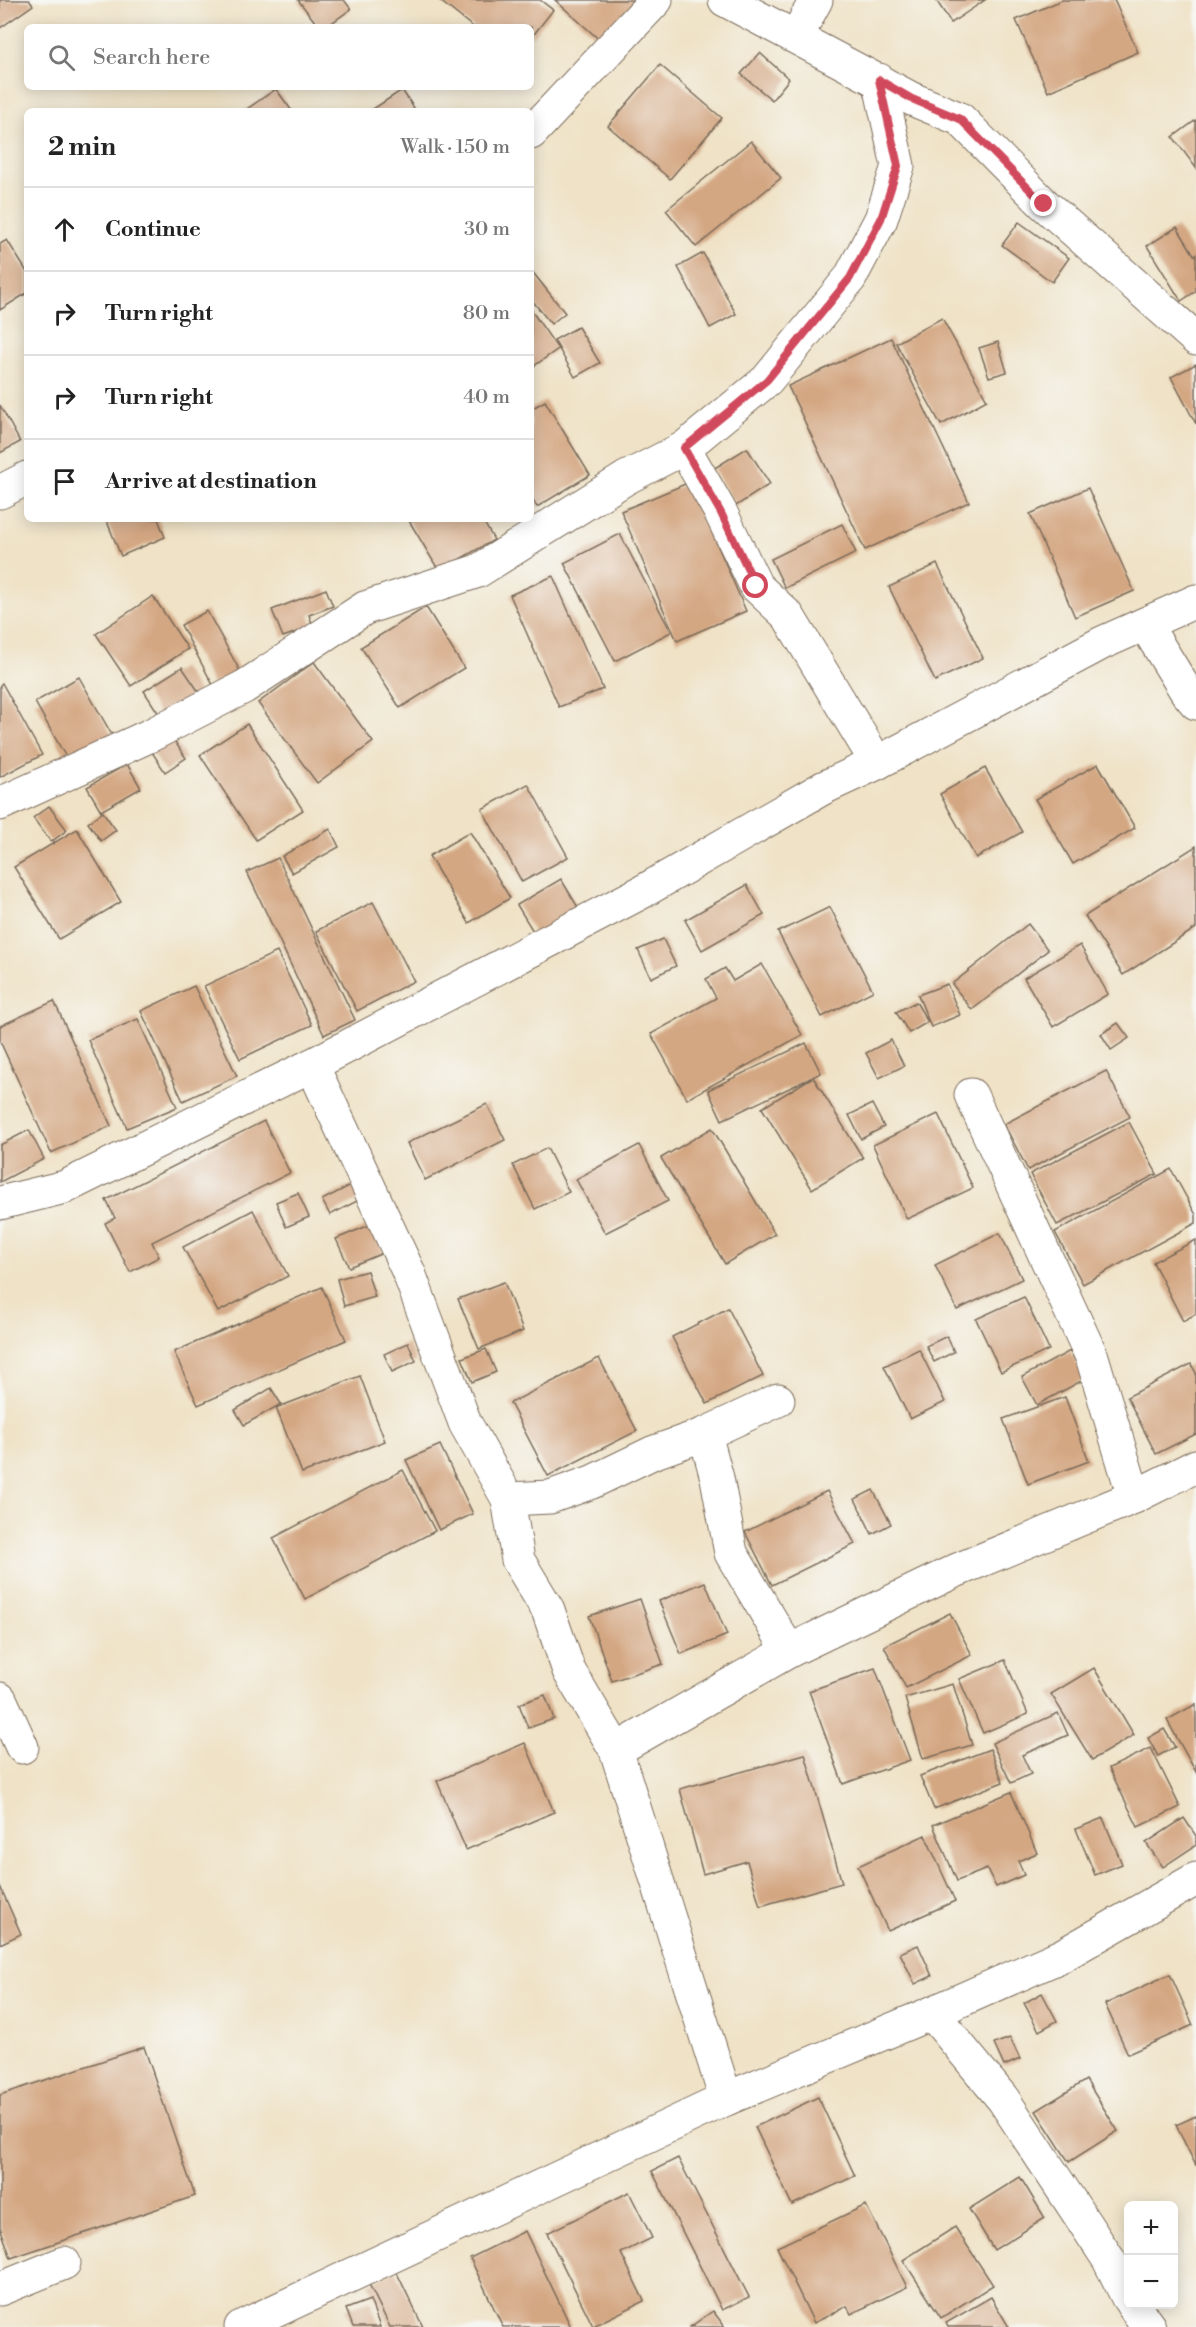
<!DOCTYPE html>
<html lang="en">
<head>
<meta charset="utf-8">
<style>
  :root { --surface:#fff; --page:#f6f6f6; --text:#222; --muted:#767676; --line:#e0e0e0 }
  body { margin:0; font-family:"Libre Bodoni",serif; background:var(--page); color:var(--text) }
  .controls { position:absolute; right:18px; bottom:18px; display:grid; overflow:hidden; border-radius:9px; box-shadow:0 3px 15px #0003 }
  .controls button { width:54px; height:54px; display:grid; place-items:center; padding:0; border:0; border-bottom:2px solid var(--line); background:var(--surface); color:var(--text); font:30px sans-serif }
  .stop { position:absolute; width:18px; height:18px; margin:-14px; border:4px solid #d1495b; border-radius:50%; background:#fff }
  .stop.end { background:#d1495b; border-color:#fff; box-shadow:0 2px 6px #0008 }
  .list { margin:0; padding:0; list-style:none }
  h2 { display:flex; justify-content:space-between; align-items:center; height:78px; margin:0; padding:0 24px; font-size:26px }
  h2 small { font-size:20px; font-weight:400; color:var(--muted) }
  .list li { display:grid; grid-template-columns:39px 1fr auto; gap:18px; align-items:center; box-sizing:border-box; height:84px; padding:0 24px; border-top:2px solid var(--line) }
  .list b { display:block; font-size:22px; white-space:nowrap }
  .list em { font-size:20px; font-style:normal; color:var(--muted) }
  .icon { flex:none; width:33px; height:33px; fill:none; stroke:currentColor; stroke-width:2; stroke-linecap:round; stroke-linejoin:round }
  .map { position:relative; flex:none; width:1196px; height:2327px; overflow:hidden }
  .search { position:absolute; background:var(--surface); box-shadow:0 3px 15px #0003; left:24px; top:24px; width:510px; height:66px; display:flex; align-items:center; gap:15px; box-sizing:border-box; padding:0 21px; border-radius:9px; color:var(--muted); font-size:22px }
  .panel { position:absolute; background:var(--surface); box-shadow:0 3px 15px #0003; left:24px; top:108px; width:510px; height:414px; border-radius:9px }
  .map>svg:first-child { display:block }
</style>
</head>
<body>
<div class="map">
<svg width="1196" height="2327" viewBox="0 0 1196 2327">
  <rect width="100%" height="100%" fill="#f6f6f2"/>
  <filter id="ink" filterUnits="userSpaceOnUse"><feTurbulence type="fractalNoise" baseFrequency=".0167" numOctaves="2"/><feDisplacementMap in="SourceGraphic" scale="12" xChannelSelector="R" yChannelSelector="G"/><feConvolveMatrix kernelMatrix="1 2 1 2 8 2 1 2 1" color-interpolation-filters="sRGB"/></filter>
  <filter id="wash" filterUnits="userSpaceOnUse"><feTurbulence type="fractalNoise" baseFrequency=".008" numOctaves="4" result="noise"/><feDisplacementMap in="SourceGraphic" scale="24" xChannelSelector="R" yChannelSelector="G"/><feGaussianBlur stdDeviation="1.35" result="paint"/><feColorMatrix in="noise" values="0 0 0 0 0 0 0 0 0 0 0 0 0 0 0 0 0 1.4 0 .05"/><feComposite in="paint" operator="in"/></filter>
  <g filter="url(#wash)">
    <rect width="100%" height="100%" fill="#efe2c6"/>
    <g id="blocks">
      <g fill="#d4a783">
        <polygon points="0,0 29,0 33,5 0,28"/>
        <polygon points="298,0 344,0 351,9 326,27 319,27"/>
        <polygon points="439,0 540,0 553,10 531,38 531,27 473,27"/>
        <polygon points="555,0 641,0 603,43"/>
        <polygon points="936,0 985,0 951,23"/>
        <polygon points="1062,0 1114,0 1138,52 1048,92 1016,20"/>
        <polygon points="760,53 789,79 772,100 741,74"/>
        <polygon points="660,65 722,118 670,179 608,126"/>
        <polygon points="276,89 292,111 244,111"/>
        <polygon points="402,90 416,111 370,111"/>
        <polygon points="1196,120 1196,168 1173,137"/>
        <polygon points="751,141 781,178 696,247 666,210"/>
        <polygon points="1019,222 1069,258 1052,282 1002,245"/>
        <polygon points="1177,227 1194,255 1196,254 1196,291 1181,301 1147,246"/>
        <polygon points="7,240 27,272 27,293 0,310 0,244"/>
        <polygon points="703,253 736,314 710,328 678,267"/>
        <polygon points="531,270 565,313 551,324 531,299"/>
        <polygon points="531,310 558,349 531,368"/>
        <polygon points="942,318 987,400 941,425 896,343"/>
        <polygon points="578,327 600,363 575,377 554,340"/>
        <polygon points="891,338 969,502 865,550 788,386"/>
        <polygon points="998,342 1007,372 989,377 979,348"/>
        <polygon points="1196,364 1196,424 1171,377"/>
        <polygon points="545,401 590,475 537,507 531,497 531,409"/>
        <polygon points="0,405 20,442 0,453"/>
        <polygon points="747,448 770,484 736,506 713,469"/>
        <polygon points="690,482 746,611 677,641 621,511"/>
        <polygon points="1088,488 1134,591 1075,617 1030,514"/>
        <polygon points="106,519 158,519 165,537 121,556"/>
        <polygon points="408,519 482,519 494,540 439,571"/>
        <polygon points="842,524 856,553 785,588 771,559"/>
        <polygon points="620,534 671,632 615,661 564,563"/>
        <polygon points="937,564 983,658 935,681 889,587"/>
        <polygon points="553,576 603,689 559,707 510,595"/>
        <polygon points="326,589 333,606 309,615 313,626 283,637 272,610"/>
        <polygon points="153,596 188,649 131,686 96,634"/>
        <polygon points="426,607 464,668 400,708 361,647"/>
        <polygon points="207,611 240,671 213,685 181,625"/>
        <polygon points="314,662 373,742 317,783 258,703"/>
        <polygon points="182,667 201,695 162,719 144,691"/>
        <polygon points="79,677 116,742 71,766 35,702"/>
        <polygon points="2,683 42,755 0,777 0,685"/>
        <polygon points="247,724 303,810 256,840 200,755"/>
        <polygon points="171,736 186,758 165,772 150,749"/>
        <polygon points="127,764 141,788 101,811 87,787"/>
        <polygon points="1098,764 1135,828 1073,864 1035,799"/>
        <polygon points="985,768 1022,832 976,858 940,794"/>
        <polygon points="528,784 568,857 522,882 482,809"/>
        <polygon points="49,806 67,830 51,842 33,818"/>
        <polygon points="103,812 116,830 101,841 88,823"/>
        <polygon points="77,829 121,902 59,939 14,867"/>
        <polygon points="330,829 339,847 292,873 282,856"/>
        <polygon points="470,832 510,898 469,923 429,856"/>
        <polygon points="1196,846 1196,928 1123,975 1085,916"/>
        <polygon points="278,858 355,1020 324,1035 247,872"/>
        <polygon points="561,879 579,909 536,936 517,905"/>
        <polygon points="747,885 764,915 702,950 685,920"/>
        <polygon points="373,902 414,981 357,1011 316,931"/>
        <polygon points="830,907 873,991 822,1017 778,932"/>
        <polygon points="1028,924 1048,950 972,1010 952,984"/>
        <polygon points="663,939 676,966 651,978 638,950"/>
        <polygon points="1080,945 1108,994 1053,1027 1024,978"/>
        <polygon points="277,952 312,1025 240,1059 204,986"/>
        <polygon points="762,964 802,1035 687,1099 651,1034 716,998 706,979 725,968 733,981"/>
        <polygon points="947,984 960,1015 931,1027 918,995"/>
        <polygon points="194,986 237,1076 183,1101 141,1011"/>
        <polygon points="54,1001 111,1126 51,1153 0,1041 0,1026"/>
        <polygon points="916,1002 928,1022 909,1033 896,1012"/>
        <polygon points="138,1019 177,1107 127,1128 88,1040"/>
        <polygon points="1118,1023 1129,1038 1111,1050 1101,1034"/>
        <polygon points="891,1040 904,1066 879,1078 866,1053"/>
        <polygon points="806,1043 821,1073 722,1120 708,1090"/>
        <polygon points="1106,1071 1130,1117 1028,1170 1004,1124"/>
        <polygon points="813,1077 863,1158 812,1189 762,1108"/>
        <polygon points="487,1104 505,1140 425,1180 407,1143"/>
        <polygon points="872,1104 884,1127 861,1139 849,1115"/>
        <polygon points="938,1114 973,1188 907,1219 873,1145"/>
        <polygon points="264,1121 290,1173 152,1242 159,1257 130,1272 105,1223 115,1218 106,1200"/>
        <polygon points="1129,1122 1157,1174 1057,1225 1030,1174"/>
        <polygon points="712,1128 775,1234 725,1264 661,1158"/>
        <polygon points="29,1130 44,1159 0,1182 0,1145"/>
        <polygon points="639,1145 668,1201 605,1233 576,1179"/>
        <polygon points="547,1148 569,1192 535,1209 513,1165"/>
        <polygon points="1171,1169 1196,1215 1196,1223 1083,1284 1055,1232"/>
        <polygon points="353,1184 361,1199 330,1215 322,1200"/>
        <polygon points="298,1193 309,1217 286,1227 276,1202"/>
        <polygon points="253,1210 288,1276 218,1312 183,1247"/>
        <polygon points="372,1224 383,1253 349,1267 336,1239"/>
        <polygon points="1000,1233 1022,1279 957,1310 935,1265"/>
        <polygon points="1196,1240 1196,1314 1183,1321 1153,1262"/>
        <polygon points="367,1271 375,1297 344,1306 337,1279"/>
        <polygon points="504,1282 523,1331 479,1349 458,1299"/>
        <polygon points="322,1287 346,1340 198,1405 174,1352"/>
        <polygon points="1024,1297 1049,1350 1001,1372 976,1319"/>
        <polygon points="728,1308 763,1376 707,1404 672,1337"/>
        <polygon points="947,1336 954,1352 934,1362 926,1346"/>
        <polygon points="408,1343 416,1361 392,1372 384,1354"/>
        <polygon points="486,1349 496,1372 472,1382 462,1358"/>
        <polygon points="919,1349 945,1402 910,1419 884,1366"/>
        <polygon points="1070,1351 1085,1379 1037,1405 1022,1377"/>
        <polygon points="599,1358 637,1431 548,1476 510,1403"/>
        <polygon points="1191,1364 1196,1373 1196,1434 1156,1454 1127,1397"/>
        <polygon points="360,1376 385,1441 302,1473 276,1408"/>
        <polygon points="271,1388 281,1404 244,1425 235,1410"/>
        <polygon points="1065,1397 1089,1461 1028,1484 1003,1419"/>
        <polygon points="440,1445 473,1514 439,1530 406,1460"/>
        <polygon points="403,1470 435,1531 305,1599 273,1538"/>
        <polygon points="873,1490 891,1524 872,1534 855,1499"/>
        <polygon points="827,1491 855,1544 772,1585 745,1532"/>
        <polygon points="705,1582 727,1635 681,1654 659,1601"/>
        <polygon points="640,1599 663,1664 612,1681 589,1616"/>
        <polygon points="950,1613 972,1655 906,1688 884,1646"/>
        <polygon points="1005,1660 1028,1714 983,1733 959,1679"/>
        <polygon points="875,1668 910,1760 843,1784 809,1691"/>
        <polygon points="1094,1668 1134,1735 1092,1760 1051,1694"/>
        <polygon points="953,1684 972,1745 923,1759 905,1698"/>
        <polygon points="545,1695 554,1719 528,1728 519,1704"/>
        <polygon points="1196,1704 1196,1772 1167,1720"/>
        <polygon points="1058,1713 1068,1735 1022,1755 1031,1774 1011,1783 992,1743"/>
        <polygon points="1164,1729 1175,1747 1158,1756 1148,1738"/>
        <polygon points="525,1743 554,1812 466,1850 437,1781"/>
        <polygon points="1151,1748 1180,1807 1138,1827 1109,1768"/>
        <polygon points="990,1749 1003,1782 934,1809 920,1776"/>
        <polygon points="805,1754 842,1883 760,1906 747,1861 703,1874 680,1789"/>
        <polygon points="1011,1792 1037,1853 1018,1861 1024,1875 996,1887 987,1869 957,1881 933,1825"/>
        <polygon points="1103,1818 1122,1864 1095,1875 1076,1829"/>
        <polygon points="1184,1818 1196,1836 1196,1845 1163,1867 1146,1843"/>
        <polygon points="925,1835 955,1901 888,1931 858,1866"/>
        <polygon points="0,1886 21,1934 0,1944"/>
        <polygon points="918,1945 932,1976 915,1984 900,1953"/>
        <polygon points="1170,1974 1193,2025 1128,2054 1105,2004"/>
        <polygon points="1042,1993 1057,2021 1039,2031 1024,2003"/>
        <polygon points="1010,2038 1020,2059 1004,2066 994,2044"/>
        <polygon points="144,2047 195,2196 11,2258 0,2227 0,2095"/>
        <polygon points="1086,2080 1118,2131 1069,2162 1036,2111"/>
        <polygon points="818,2097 855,2176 792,2205 755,2127"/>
        <polygon points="1196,2116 1196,2166 1176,2125"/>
        <polygon points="678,2158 749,2297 722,2310 652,2171"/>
        <polygon points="1020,2177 1045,2218 994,2250 969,2209"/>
        <polygon points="629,2192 652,2238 621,2253 644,2301 593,2326 547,2233"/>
        <polygon points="866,2205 907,2287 851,2314 847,2306 814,2323 777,2247"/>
        <polygon points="955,2227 993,2285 941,2318 903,2260"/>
        <polygon points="525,2231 571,2327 503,2327 470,2258"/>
        <polygon points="396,2271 423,2327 390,2327 369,2284"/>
        <polygon points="991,2297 1009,2327 948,2327 946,2323"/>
        <polygon points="370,2300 380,2327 353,2327 346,2309"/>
        <polygon points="713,2311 725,2327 690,2327"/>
      </g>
    </g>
  </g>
  <g filter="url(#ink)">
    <use href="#blocks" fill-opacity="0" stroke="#7a6a59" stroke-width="1.5"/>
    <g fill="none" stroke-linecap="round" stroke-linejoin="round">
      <defs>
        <g id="minor">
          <polyline points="725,0 912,99 960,119 1044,204 1196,339"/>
          <polyline points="796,37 816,0"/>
          <polyline points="531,133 656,0"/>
          <polyline points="684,448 721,513 756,586 788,616 877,763"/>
          <polyline points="0,492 27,478"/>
          <polyline points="1145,624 1186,691 1196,703"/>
          <polyline points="0,804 151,735 244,687 365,608 478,571 626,478 684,448 767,380 850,278 881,219 898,166 879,80"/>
          <polyline points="312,1065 409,1273 465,1423 508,1499 518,1560 548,1610 569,1671 616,1750 726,2099"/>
          <polyline points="971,1095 1092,1357 1134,1497"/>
          <polyline points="0,1203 65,1187 312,1065 642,892 823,788 877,763 1102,643 1196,601"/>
          <polyline points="705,1434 778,1400"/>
          <polyline points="508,1499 550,1497 592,1482 652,1453 705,1434 717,1478 731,1553 789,1651"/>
          <polyline points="0,1699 22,1747"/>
          <polyline points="616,1750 789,1651 955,1571 1134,1497 1196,1466"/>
          <polyline points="932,2013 1003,2099 1109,2260 1128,2298"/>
          <polyline points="0,2289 64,2263"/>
          <polyline points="1132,2304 1149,2327"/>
          <polyline points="241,2327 726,2099 932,2013 1063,1955 1196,1879"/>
        </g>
      </defs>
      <use href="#minor" stroke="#7a6a59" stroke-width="35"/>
      <use href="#minor" stroke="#fff" stroke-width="33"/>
    </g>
  </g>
  <g fill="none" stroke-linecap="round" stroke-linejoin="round" filter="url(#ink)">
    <polyline stroke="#d1495b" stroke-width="8" points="756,586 721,513 684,448 767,380 850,278 881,219 898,166 879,80 912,99 960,119 1044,204"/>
  </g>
</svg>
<div class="controls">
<button>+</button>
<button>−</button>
</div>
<div class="stop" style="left:756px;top:586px"></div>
<div class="stop end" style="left:1044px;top:204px"></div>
<div class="search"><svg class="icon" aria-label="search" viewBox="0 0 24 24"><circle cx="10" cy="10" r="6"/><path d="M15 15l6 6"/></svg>Search here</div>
<section class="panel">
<h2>2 min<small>Walk · 150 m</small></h2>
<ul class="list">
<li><svg class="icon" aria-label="ahead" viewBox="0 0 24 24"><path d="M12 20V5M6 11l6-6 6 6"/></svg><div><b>Continue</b></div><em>30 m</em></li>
<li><svg class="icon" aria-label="right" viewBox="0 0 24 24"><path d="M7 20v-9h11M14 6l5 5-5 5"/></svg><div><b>Turn right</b></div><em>80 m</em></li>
<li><svg class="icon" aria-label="right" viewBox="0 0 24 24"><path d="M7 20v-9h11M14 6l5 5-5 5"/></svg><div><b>Turn right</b></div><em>40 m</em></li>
<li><svg class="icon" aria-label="arrive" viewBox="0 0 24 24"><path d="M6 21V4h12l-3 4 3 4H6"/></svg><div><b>Arrive at destination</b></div></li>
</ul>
</section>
</div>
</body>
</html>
